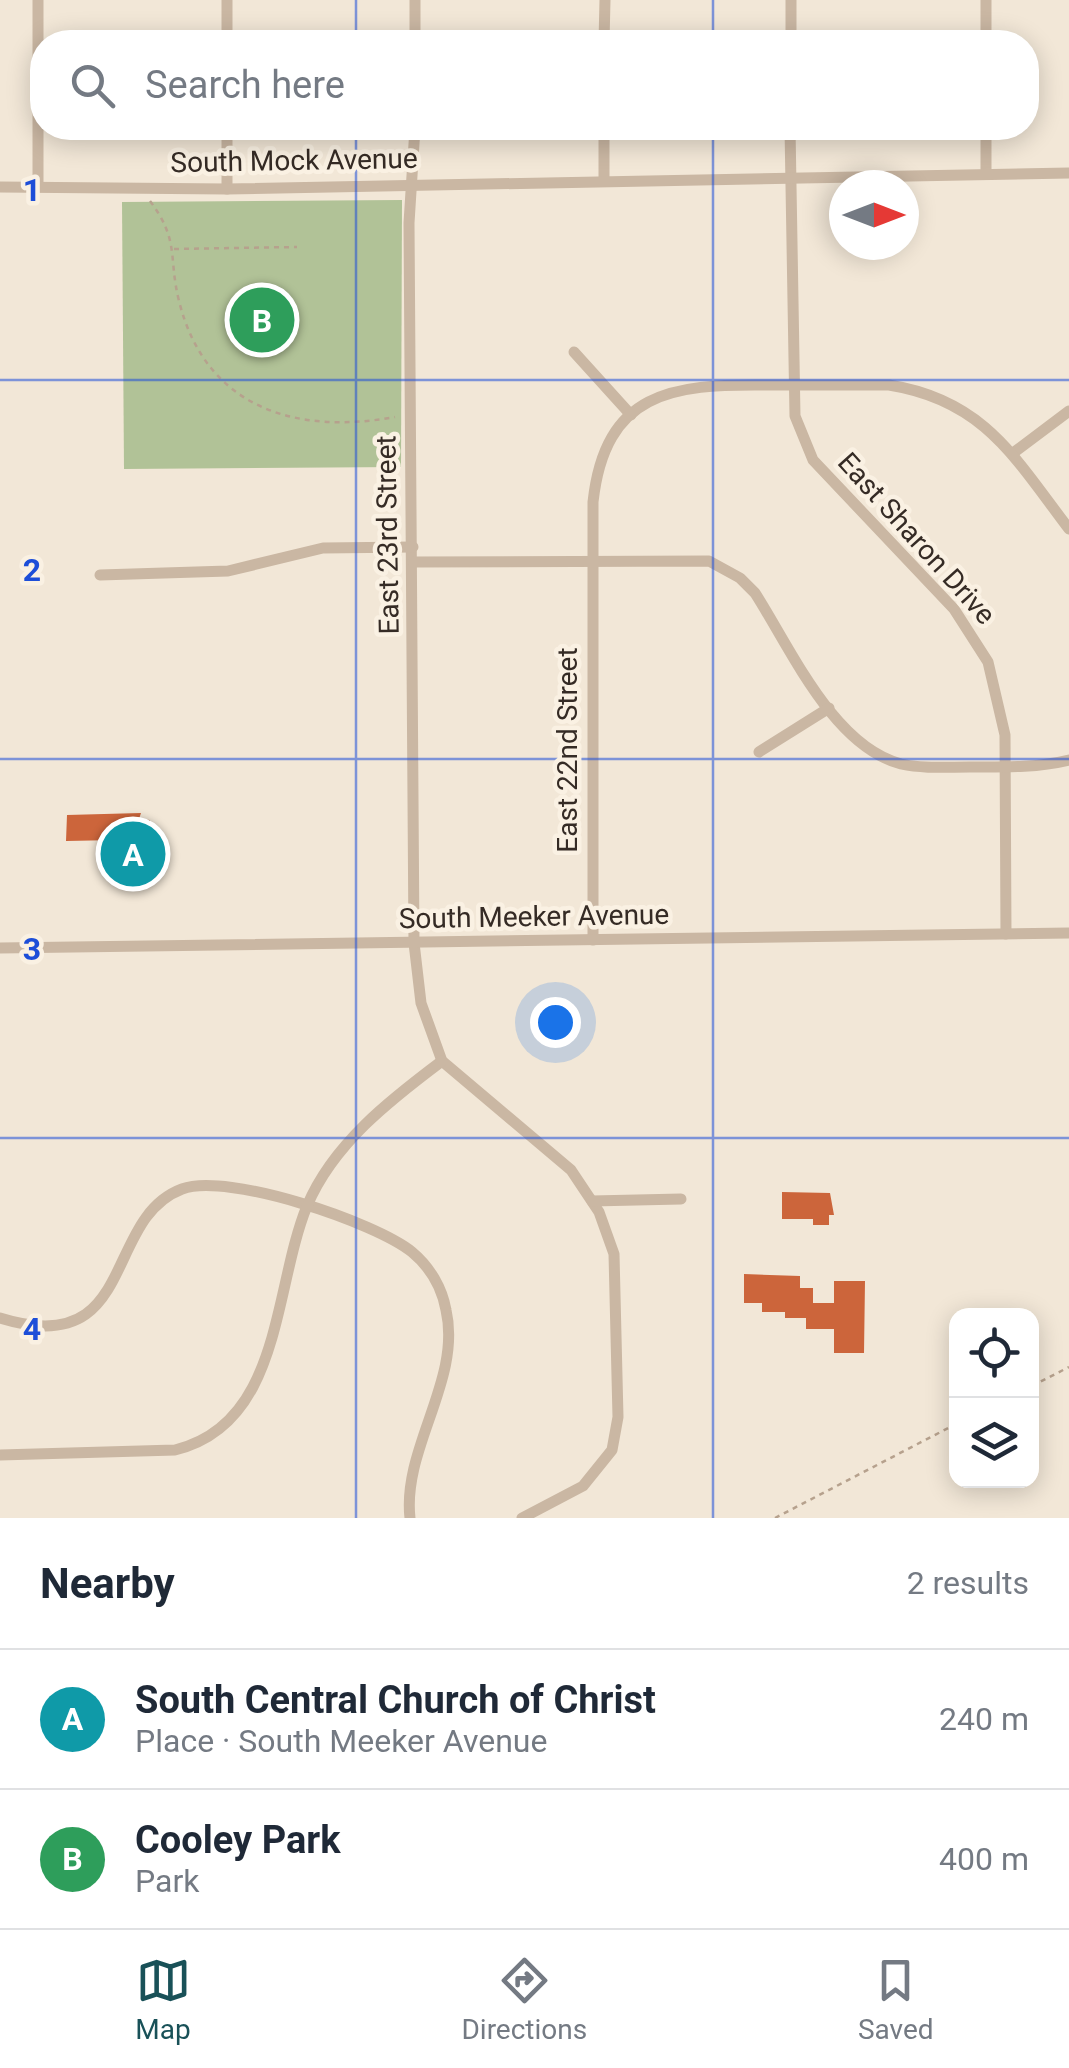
<!DOCTYPE html>
<html lang="en">
<head>
<meta charset="utf-8">
<style>
  :root { --surface:#fff; --page:#f6f6f7; --text:#1f2937; --muted:#747a83; --line:#e0e1e3; --accent:#195158 }
  body { margin:0; font-family:Roboto,sans-serif; background:var(--page); color:var(--text) }
  .controls { position:absolute; right:30px; bottom:30px; display:grid; overflow:hidden; border-radius:20px; box-shadow:0 5px 25px #0003 }
  .controls button { width:90px; height:90px; display:grid; place-items:center; padding:0; border:0; border-bottom:2px solid var(--line); background:var(--surface); color:var(--text); font:50px sans-serif }
  .compass { position:absolute; left:829px; top:170px; width:90px; height:90px; border-radius:50%; background:var(--surface); box-shadow:0 5px 25px #0003; rotate:90deg }
  .you { position:absolute; left:555px; top:1022px; width:35px; height:35px; margin:-25px; border:8px solid #fff; border-radius:50%; background:#1a73e8; box-shadow:0 0 0 15px #1a73e833 }
  .badge { display:grid; place-items:center; width:65px; height:65px; border-radius:50%; background:var(--accent); color:#fff; font-size:32px; font-weight:700 }
  .pin { position:absolute; translate:-50% -50%; border:5px solid #fff; box-shadow:0 2px 10px #0006 }
  .list { margin:0; padding:0; list-style:none }
  h2 { display:flex; justify-content:space-between; align-items:center; height:130px; margin:0; padding:0 40px; font-size:42px }
  h2 small { font-size:32px; font-weight:400; color:var(--muted) }
  .list li { display:grid; grid-template-columns:65px 1fr auto; gap:30px; align-items:center; box-sizing:border-box; height:140px; padding:0 40px; border-top:2px solid var(--line) }
  .list b { display:block; font-size:38px; white-space:nowrap }
  .list p { margin:0; font-size:32px; white-space:nowrap; color:var(--muted) }
  .list em { font-size:32px; font-style:normal; color:var(--muted) }
  .icon { flex:none; width:55px; height:55px; fill:none; stroke:currentColor; stroke-width:2; stroke-linecap:round; stroke-linejoin:round }
  .map { position:relative; flex:none; width:1069px; height:1518px; overflow:hidden }
  .search { position:absolute; background:var(--surface); box-shadow:0 5px 25px #0003; left:30px; right:30px; top:30px; height:110px; display:flex; align-items:center; gap:25px; box-sizing:border-box; padding:0 35px; border-radius:40px; color:var(--muted); font-size:38px }
  .sheet { height:410px; background:var(--surface) }
  nav { display:flex; justify-content:space-around; align-items:center; box-sizing:border-box; height:140px; border-top:2px solid var(--line); background:var(--surface); font-size:28px; color:var(--muted) }
  nav a { display:grid; justify-items:center; gap:5px }
  nav .on { color:var(--accent) }
  .map>svg:first-child { display:block }
</style>
</head>
<body>
<div class="map">
<svg width="1069" height="1518" viewBox="0 0 1069 1518">
  <rect width="100%" height="100%" fill="#f2e7d7"/>
  <polygon fill="#b1c297" points="402,200 401,467 124,469 122,202"/>
  <g fill="#cc653b">
    <polygon points="141,813 139,819 150,820 150,869 116,867 116,840 66,841 67,815"/>
    <polygon points="782,1192 830,1193 834,1215 829,1215 829,1225 813,1225 813,1219 782,1219"/>
    <polygon points="744,1274 800,1276 800,1288 813,1288 813,1303 834,1303 834,1281 865,1281 864,1353 834,1353 834,1329 806,1329 806,1318 785,1318 785,1312 762,1312 762,1303 744,1303"/>
  </g>
  <g fill="none" stroke-linecap="round" stroke-linejoin="round">
    <g stroke="#b6a18d" stroke-width="2.5" stroke-dasharray="5 5" stroke-linecap="butt">
      <path d="M150,201C180,241 168,257 179,301C206,409 297,435 395,417"/>
      <polyline points="174,249 297,247"/>
      <polyline points="1032,1386 1069,1367"/>
      <polyline points="775,1518 956,1424"/>
    </g>
    <g stroke="#cab7a3" stroke-width="11">
      <polyline points="38,0 38,187"/>
      <polyline points="227,0 227,42"/>
      <polyline points="415,42 415,0"/>
      <polyline points="604,42 605,0"/>
      <polyline points="791,42 791,0"/>
      <polyline points="986,42 986,0"/>
      <polyline points="227,128 227,189"/>
      <polyline points="415,128 409,223 414,943 421,1003 442,1061 571,1170 599,1212 614,1254 618,1417 612,1450 583,1486 522,1518"/>
      <polyline points="790,128 795,416 813,460 954,609 988,662 1005,735 1006,934"/>
      <polyline points="986,174 986,128"/>
      <polyline points="604,179 604,128"/>
      <polyline points="0,187 227,189 1069,173"/>
      <polyline points="574,352 631,415"/>
      <polyline points="1013,453 1069,411"/>
      <path d="M413,562L709,561L740,578L755,593C791,649 833,746 901,764C924,769 947,767 970,767C1003,767 1036,768 1069,760"/>
      <polyline points="100,575 228,571 323,548 413,547"/>
      <polyline points="759,752 829,708"/>
      <path d="M593,940V502C605,392 672,384 765,385C806,385 848,385 889,385C984,400 1015,458 1069,529"/>
      <polyline points="0,948 1069,933"/>
      <polyline points="592,1201 681,1199"/>
      <path d="M0,1318C138,1361 102,1219 182,1189C227,1172 375,1222 412,1252C430,1267 442,1288 446,1310C462,1380 402,1448 410,1518"/>
      <path d="M0,1455L175,1450C282,1424 273,1289 307,1206C333,1144 390,1100 442,1061"/>
    </g>
  </g>
  <path fill="none" stroke="#1d4ed8" stroke-width="2.5" stroke-opacity="0.55" d="M356,0V42M713,0V42M356,128V1518M713,128V1518M0,380H1069M0,759H1069M0,1138H1069"/>
  <g text-anchor="middle" stroke-width="9" stroke-linejoin="round" paint-order="stroke">
    <g font-size="28" fill="#352b25" stroke="#faf1e3">
      <text transform="translate(294 160) rotate(-1)" y="10">South Mock Avenue</text>
      <text transform="translate(387 535) rotate(-91)" y="10">East 23rd Street</text>
      <text transform="translate(917 538) rotate(48)" y="10">East Sharon Drive</text>
      <text transform="translate(567 750) rotate(-90)" y="10">East 22nd Street</text>
      <text transform="translate(534 916) rotate(-1)" y="10">South Meeker Avenue</text>
    </g>
  </g>
  <g font-size="32" text-anchor="middle" font-weight="bold" fill="#1d4ed8" stroke="#faf1e3" stroke-width="9" stroke-linejoin="round" paint-order="stroke">
    <text x="32" y="201">1</text>
    <text x="32" y="581">2</text>
    <text x="32" y="960">3</text>
    <text x="32" y="1340">4</text>
  </g>
</svg>
<div class="controls">
<button><svg class="icon" aria-label="locate" viewBox="0 0 24 24"><circle cx="12" cy="12" r="6"/><path d="M12 2v4M12 18v4M2 12h4M18 12h4"/></svg></button>
<button><svg class="icon" aria-label="layers" viewBox="0 0 24 24"><path d="M12 4l9 5-9 5-9-5zM3 14l9 5 9-5"/></svg></button>
</div>
<svg class="compass" viewBox="-18 -18 36 36"><path d="M0-13l5 13h-10z" fill="#e53935"/><path d="M0 13l5-13h-10z" fill="#747a83"/></svg>
<div class="you"></div>
<div class="pin badge" style="left:133px;top:854px;background:#0f9aa8">A</div>
<div class="pin badge" style="left:262px;top:320px;background:#2e9e5b">B</div>
<div class="search"><svg class="icon" aria-label="search" viewBox="0 0 24 24"><circle cx="10" cy="10" r="6"/><path d="M15 15l6 6"/></svg>Search here</div>
</div>
<section class="sheet">
<h2>Nearby<small>2 results</small></h2>
<ul class="list">
<li><span class="badge" style="background:#0f9aa8">A</span><div><b>South Central Church of Christ</b><p>Place · South Meeker Avenue</p></div><em>240 m</em></li>
<li><span class="badge" style="background:#2e9e5b">B</span><div><b>Cooley Park</b><p>Park</p></div><em>400 m</em></li>
</ul>
</section>
<nav>
<a class="on"><svg class="icon" aria-label="map" viewBox="0 0 24 24"><path d="M3 6l6-2 6 2 6-2v14l-6 2-6-2-6 2zM9 4v14M15 6v14"/></svg>Map</a>
<a><svg class="icon" aria-label="directions" viewBox="0 0 24 24"><path d="M12 3l9 9-9 9-9-9zM9 14v-3h6M13 9l2 2-2 2"/></svg>Directions</a>
<a><svg class="icon" aria-label="saved" viewBox="0 0 24 24"><path d="M7 4h10v16l-5-4-5 4z"/></svg>Saved</a>
</nav>
</body>
</html>
